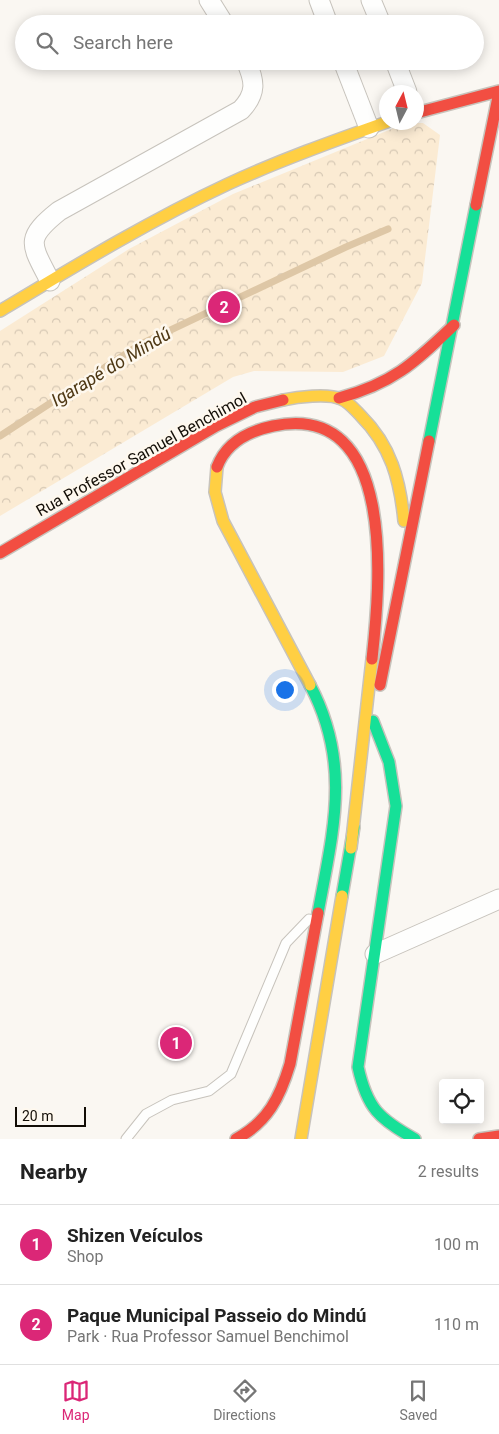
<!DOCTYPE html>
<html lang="en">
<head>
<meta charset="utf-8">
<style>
  :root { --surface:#fff; --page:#f6f6f6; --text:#222; --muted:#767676; --line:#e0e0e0; --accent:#db2777 }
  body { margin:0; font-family:Roboto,sans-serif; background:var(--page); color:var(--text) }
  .controls { position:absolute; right:15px; bottom:15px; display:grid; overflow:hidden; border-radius:5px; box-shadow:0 2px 12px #0003 }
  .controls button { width:45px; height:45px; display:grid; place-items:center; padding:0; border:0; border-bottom:1px solid var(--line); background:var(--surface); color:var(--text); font:25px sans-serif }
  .compass { position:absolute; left:379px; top:85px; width:45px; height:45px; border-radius:50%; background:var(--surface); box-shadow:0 2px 12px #0003; rotate:7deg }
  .scale { position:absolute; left:15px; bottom:12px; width:71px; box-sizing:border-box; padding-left:5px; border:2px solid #120d06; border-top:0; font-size:14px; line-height:18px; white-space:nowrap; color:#120d06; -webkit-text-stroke:4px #fef8ee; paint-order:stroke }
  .you { position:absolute; left:284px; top:689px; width:18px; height:18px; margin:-12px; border:4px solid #fff; border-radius:50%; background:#1a73e8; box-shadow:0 0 0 8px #1a73e833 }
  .badge { display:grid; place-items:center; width:32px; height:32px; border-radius:50%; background:var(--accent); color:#fff; font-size:16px; font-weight:700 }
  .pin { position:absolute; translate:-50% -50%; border:2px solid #fff; box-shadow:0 1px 5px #0006 }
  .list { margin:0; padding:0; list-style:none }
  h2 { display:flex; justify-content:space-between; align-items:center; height:65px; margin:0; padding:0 20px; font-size:21px }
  h2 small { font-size:16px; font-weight:400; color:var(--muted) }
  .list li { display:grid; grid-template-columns:32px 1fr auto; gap:15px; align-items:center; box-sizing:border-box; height:80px; padding:0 20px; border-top:1px solid var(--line) }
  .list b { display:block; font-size:19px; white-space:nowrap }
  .list p { margin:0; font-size:16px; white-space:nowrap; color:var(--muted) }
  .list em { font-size:16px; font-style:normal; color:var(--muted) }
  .icon { flex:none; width:28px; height:28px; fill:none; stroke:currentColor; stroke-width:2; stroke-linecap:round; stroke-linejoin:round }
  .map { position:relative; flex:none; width:499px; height:1139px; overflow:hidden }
  .search { position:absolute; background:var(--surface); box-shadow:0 2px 12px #0003; left:15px; right:15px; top:15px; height:55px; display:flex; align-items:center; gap:12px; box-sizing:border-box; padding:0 18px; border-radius:28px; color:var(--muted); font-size:19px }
  .sheet { height:225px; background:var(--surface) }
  nav { display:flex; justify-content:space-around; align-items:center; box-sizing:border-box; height:70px; border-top:1px solid var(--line); background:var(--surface); font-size:14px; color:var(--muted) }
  nav a { display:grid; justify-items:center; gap:2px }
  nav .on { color:var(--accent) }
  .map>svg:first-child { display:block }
</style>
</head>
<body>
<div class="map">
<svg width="499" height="1139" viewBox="0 0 499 1139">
  <defs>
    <pattern id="park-crowns" width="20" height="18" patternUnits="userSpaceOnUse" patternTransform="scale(1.25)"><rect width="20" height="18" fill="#fbebd3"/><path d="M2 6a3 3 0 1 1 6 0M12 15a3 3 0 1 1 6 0" fill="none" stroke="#d6c8b4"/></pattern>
  </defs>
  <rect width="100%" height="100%" fill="#faf7f2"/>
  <polygon fill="url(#park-crowns)" points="406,123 423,123 440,135 422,283 384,356 343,372 254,371 233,377 0,516 0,331 129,249 233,194"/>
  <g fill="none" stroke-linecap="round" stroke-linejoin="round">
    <polyline stroke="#dec7a6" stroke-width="7" points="0,436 141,344 346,247 388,229"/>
    <defs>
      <polyline id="lane" points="126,1139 146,1114 172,1100 209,1091 231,1074 286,943 309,919"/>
      <g id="street">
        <polyline points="209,0 224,24"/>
        <polyline points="319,0 328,24"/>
        <polyline points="371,0 381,24"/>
        <polyline points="343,61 369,128"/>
        <polyline points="395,61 407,92"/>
        <path d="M50,281C31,244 24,239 59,211L241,110C257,93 255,81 246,61"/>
        <polyline points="375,954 499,899"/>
      </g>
      <g id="fast">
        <polyline points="429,441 476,205"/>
        <path d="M310,685C352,764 333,831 318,913"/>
        <path d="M373,721L389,762L396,806L358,1067C367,1108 379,1119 415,1139"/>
        <polyline points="342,896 354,827"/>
      </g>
      <g id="slow">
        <path d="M0,311C75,266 149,221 228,184C280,160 333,141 387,122"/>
        <path d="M283,400C297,397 328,393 341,399C349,402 355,410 361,416C391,446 400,480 404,521"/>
        <polyline points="217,467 215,492 223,521 310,685"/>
        <polyline points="351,848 372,659"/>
        <polyline points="301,1139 342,896"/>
      </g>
      <g id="jam">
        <polyline points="416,113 499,91"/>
        <polyline points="476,205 499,92"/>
        <path d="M339,398C394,383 414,363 454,325"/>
        <path d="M217,467C226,443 249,431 273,426C398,400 380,586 372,659"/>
        <polyline points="0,553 216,426 255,407 283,400"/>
        <polyline points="380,685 429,441"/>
        <path d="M236,1139C268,1122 280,1097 290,1064L318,913"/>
        <polyline points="479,1139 499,1136"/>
      </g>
    </defs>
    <use href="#lane" stroke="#c7c3bc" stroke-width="11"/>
    <use href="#street" stroke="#c7c3bc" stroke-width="21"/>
    <use href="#fast" stroke="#c7c3bc" stroke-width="14"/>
    <use href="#slow" stroke="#c7c3bc" stroke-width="14"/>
    <use href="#jam" stroke="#c7c3bc" stroke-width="14"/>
    <use href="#lane" stroke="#fefefd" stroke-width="9"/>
    <use href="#street" stroke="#fefefd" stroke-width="19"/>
    <use href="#fast" stroke="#16e098" stroke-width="11"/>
    <use href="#slow" stroke="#ffcf43" stroke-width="11"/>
    <use href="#jam" stroke="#f24e42" stroke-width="11"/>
  </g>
  <g text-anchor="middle" stroke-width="5" stroke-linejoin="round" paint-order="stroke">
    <g font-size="16" fill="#120d06" stroke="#fef8ee">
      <text transform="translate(141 454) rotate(-29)" y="6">Rua Professor Samuel Benchimol</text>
    </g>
    <g font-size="18" font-style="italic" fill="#4e3814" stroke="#fef8ee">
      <text transform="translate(111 367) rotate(-31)" y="6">Igarapé do Mindú</text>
    </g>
  </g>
</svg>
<div class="controls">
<button><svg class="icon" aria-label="locate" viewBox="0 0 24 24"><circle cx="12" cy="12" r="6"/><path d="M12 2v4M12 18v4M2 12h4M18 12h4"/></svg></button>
</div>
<svg class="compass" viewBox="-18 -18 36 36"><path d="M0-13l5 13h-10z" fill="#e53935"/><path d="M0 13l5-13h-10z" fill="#767676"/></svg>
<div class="scale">20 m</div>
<div class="you"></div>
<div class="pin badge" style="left:176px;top:1043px">1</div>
<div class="pin badge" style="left:224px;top:307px">2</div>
<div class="search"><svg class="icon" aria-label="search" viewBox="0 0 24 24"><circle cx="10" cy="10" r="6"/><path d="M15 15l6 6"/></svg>Search here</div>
</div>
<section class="sheet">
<h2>Nearby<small>2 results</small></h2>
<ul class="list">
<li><span class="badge">1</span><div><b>Shizen Veículos</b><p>Shop</p></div><em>100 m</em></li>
<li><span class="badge">2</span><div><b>Paque Municipal Passeio do Mindú</b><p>Park · Rua Professor Samuel Benchimol</p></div><em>110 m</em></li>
</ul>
</section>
<nav>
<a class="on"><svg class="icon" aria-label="map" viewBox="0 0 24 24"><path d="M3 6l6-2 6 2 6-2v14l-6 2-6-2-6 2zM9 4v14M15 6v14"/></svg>Map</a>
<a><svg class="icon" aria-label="directions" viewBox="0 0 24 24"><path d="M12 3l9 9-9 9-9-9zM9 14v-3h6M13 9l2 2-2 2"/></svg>Directions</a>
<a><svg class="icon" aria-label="saved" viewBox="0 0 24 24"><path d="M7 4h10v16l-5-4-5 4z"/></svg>Saved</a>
</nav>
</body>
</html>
